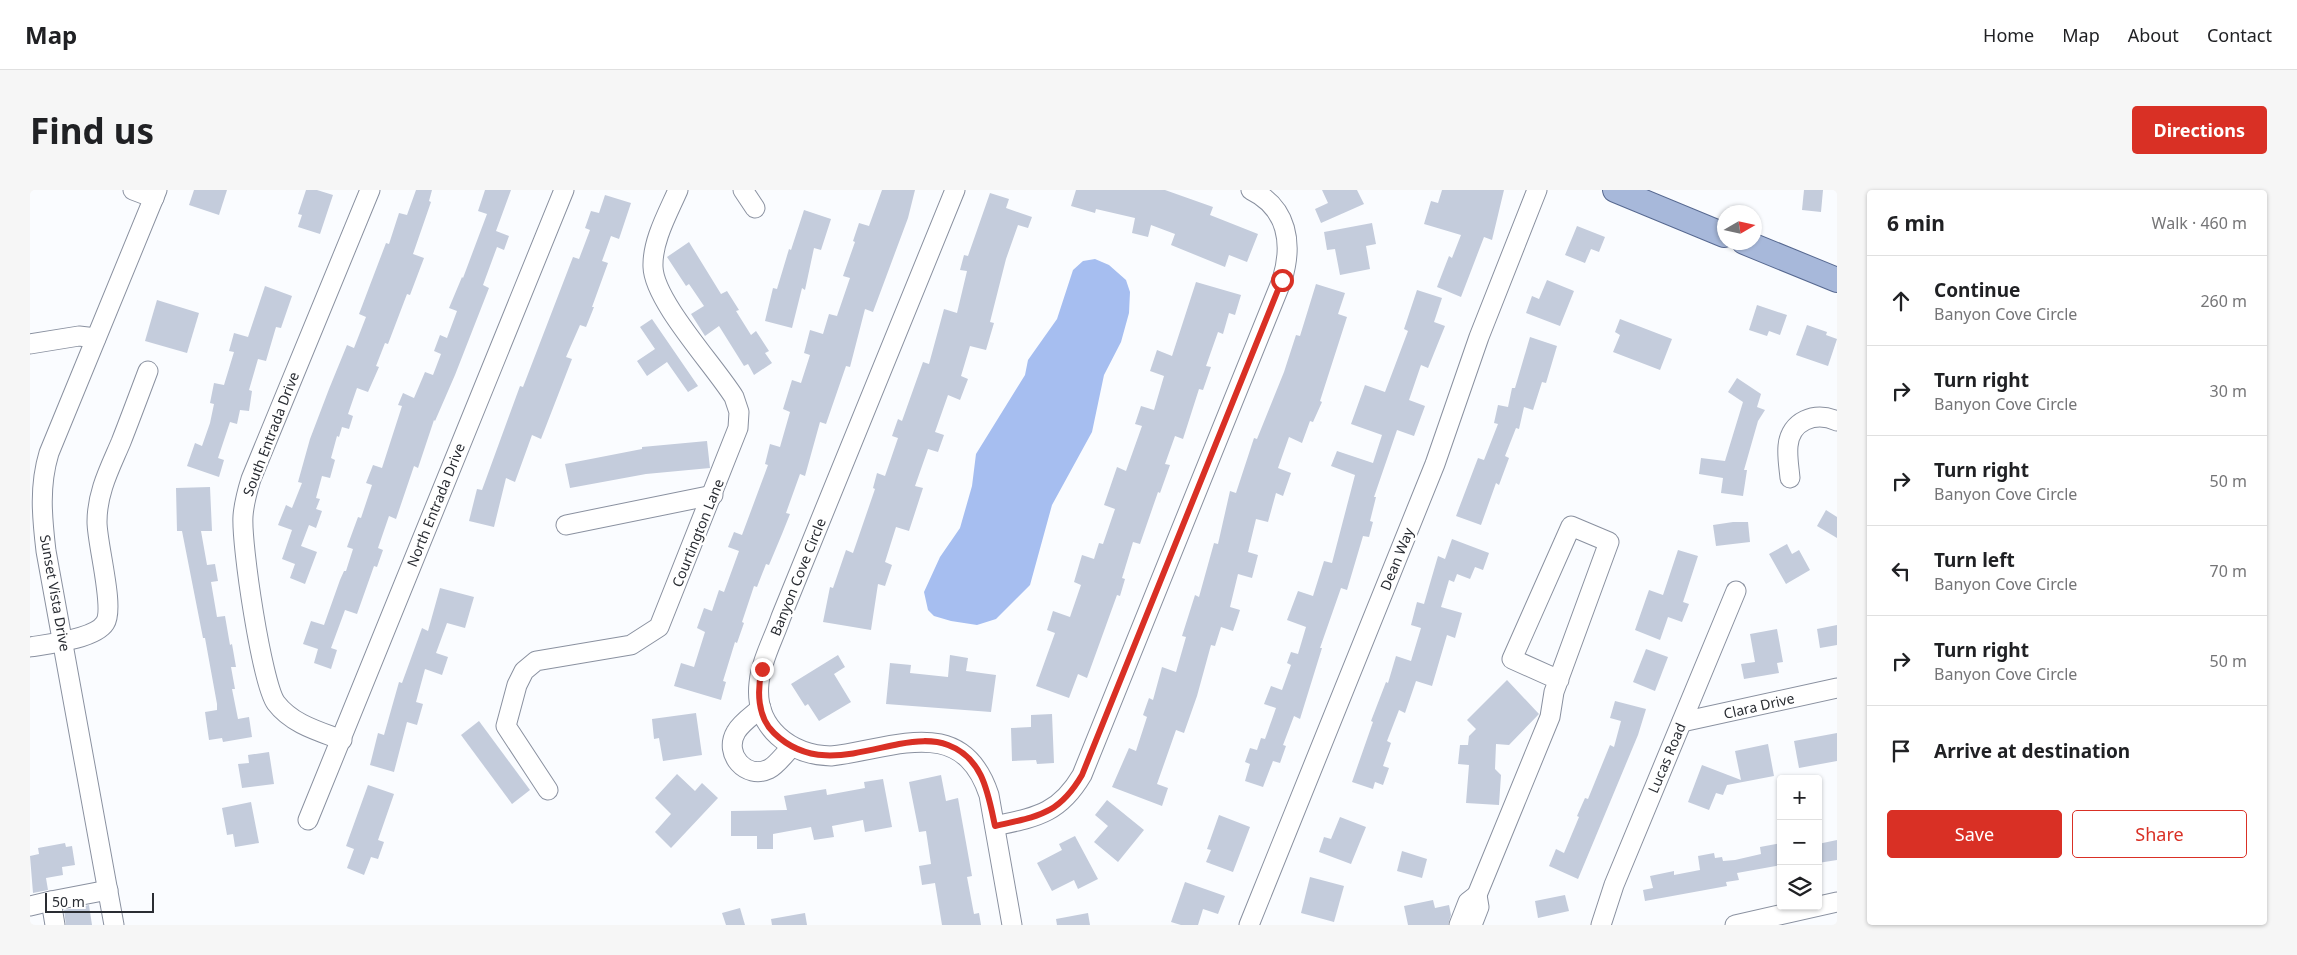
<!DOCTYPE html>
<html lang="en">
<head>
<meta charset="utf-8">
<style>
  :root { --surface:#fff; --page:#f6f6f6; --text:#202124; --muted:#757577; --line:#e0e0e0; --accent:#d93025 }
  body { margin:0; font-family:"Noto Sans",sans-serif; background:var(--page); color:var(--text) }
  .controls { position:absolute; right:15px; bottom:15px; display:grid; overflow:hidden; border-radius:5px; box-shadow:0 1px 4px #0004 }
  .controls button { width:45px; height:45px; display:grid; place-items:center; padding:0; border:0; border-bottom:1px solid var(--line); background:var(--surface); color:var(--text); font:25px sans-serif }
  .compass { position:absolute; left:1687px; top:15px; width:45px; height:45px; border-radius:50%; background:var(--surface); box-shadow:0 1px 4px #0004; rotate:81deg }
  .scale { position:absolute; left:15px; bottom:12px; width:109px; box-sizing:border-box; padding-left:5px; border:2px solid #2a2d33; border-top:0; font-size:14px; line-height:18px; white-space:nowrap; color:#2a2d33; -webkit-text-stroke:4px #fff; paint-order:stroke }
  .stop { position:absolute; width:15px; height:15px; margin:-11px; border:4px solid #d93025; border-radius:50%; background:#fff }
  .stop.end { background:#d93025; border-color:#fff; box-shadow:0 1px 5px #0008 }
  .list { margin:0; padding:0; list-style:none }
  h2 { display:flex; justify-content:space-between; align-items:center; height:65px; margin:0; padding:0 20px; font-size:21px }
  h2 small { font-size:16px; font-weight:400; color:var(--muted) }
  .list li { display:grid; grid-template-columns:32px 1fr auto; gap:15px; align-items:center; box-sizing:border-box; height:90px; padding:0 20px; border-top:1px solid var(--line) }
  .list b { display:block; font-size:19px; white-space:nowrap }
  .list p { margin:0; font-size:16px; white-space:nowrap; color:var(--muted) }
  .list em { font-size:16px; font-style:normal; color:var(--muted) }
  .actions { display:flex; gap:10px; padding:15px 20px }
  .actions a { flex:1; padding:11px 0; border:1px solid var(--accent); border-radius:5px; text-align:center; font-size:18px; color:var(--accent) }
  .actions .main { background:var(--accent); color:#fff }
  .icon { flex:none; width:28px; height:28px; fill:none; stroke:currentColor; stroke-width:2; stroke-linecap:round; stroke-linejoin:round }
  .map { position:relative; flex:none; width:1807px; height:735px; overflow:hidden; border-radius:5px }
  header { display:flex; align-items:center; gap:30px; box-sizing:border-box; height:70px; padding:0 25px; background:var(--surface); border-bottom:1px solid var(--line) }
  header strong { font-size:24px }
  nav { display:flex; gap:28px; margin-inline-start:auto; font-size:18px }
  .intro { display:flex; align-items:center; justify-content:space-between; box-sizing:border-box; height:120px; padding:0 30px }
  h1 { margin:0; font-size:35px }
  .button { padding:12px 22px; border-radius:5px; background:var(--accent); color:#fff; font-size:18px; font-weight:700 }
  main { display:flex; gap:30px; padding:0 30px }
  aside { flex:1; background:var(--surface); border-radius:5px; box-shadow:0 1px 4px #0004 }
  .map>svg:first-child { display:block }
</style>
</head>
<body>
<header>
<strong>Map</strong>
<nav><a>Home</a><a>Map</a><a>About</a><a>Contact</a></nav>
</header>
<div class="intro"><h1>Find us</h1><a class="button">Directions</a></div>
<main>
<div class="map">
<svg width="1807" height="735" viewBox="0 0 1807 735">
  <rect width="100%" height="100%" fill="#fafcff"/>
  <polygon fill="#a6bef0" points="1065,69 1079,75 1096,90 1100,102 1099,123 1091,152 1074,185 1062,242 1022,315 1000,395 966,429 947,435 921,431 904,426 898,420 894,402 910,367 930,338 942,296 946,264 995,185 998,170 1027,129 1043,80 1053,71"/>
  <g fill="#c4ccdc">
    <polygon points="164,0 197,0 189,25 159,15"/>
    <polygon points="276,0 287,0 303,5 290,44 268,37 272,25 268,24"/>
    <polygon points="386,0 402,0 399,11 401,12 383,64 394,68 380,105 377,104 358,154 355,153 346,176 349,177 338,202 327,198 318,224 323,226 319,239 312,237 309,247 307,246 301,268 305,270 300,288 292,286 286,308 290,309 286,319 292,321 286,338 279,335 271,356 287,362 275,394 260,388 265,374 252,369 262,340 248,335 256,315 262,318 272,293 268,292 280,249 299,199 317,155 324,158 336,127 329,124 340,95 356,53 359,54 369,23 377,25"/>
    <polygon points="455,0 481,0 466,41 479,46 474,60 467,57 453,95 459,98 425,185 405,231 404,230 388,278 384,276 366,329 359,326 348,358 353,360 347,377 344,376 327,424 315,420 301,458 307,460 301,479 284,473 288,459 273,454 281,431 294,435 310,390 314,381 316,381 323,359 317,357 328,327 331,328 342,295 336,293 343,275 352,278 372,216 368,215 373,203 384,208 395,182 403,185 411,164 404,161 410,145 417,148 427,121 419,118 432,87 433,88 457,24 448,21"/>
    <polygon points="852,0 885,0 878,28 843,122 835,119 820,177 816,176 796,234 790,232 775,286 770,284 756,323 760,324 752,344 739,375 736,374 727,397 724,396 712,432 714,433 707,453 705,452 693,491 696,492 691,510 644,496 651,473 664,477 675,442 667,438 674,418 682,421 689,400 694,402 709,361 698,357 704,342 712,345 738,275 735,274 740,254 750,257 760,222 753,219 762,190 771,193 780,165 774,163 780,140 793,144 799,124 807,126 820,88 813,86 825,52 823,51 829,33 839,36"/>
    <polygon points="1046,0 1135,0 1183,17 1180,25 1228,44 1217,72 1199,65 1195,77 1141,55 1145,44 1121,35 1118,47 1102,43 1105,28 1066,19 1065,23 1041,16"/>
    <polygon points="1292,0 1327,0 1334,14 1291,33 1285,19 1298,13"/>
    <polygon points="1412,0 1474,0 1462,50 1454,47 1431,107 1407,97 1419,66 1422,68 1431,45 1394,34 1401,11 1408,13"/>
    <polygon points="1774,0 1793,0 1791,22 1772,20"/>
    <polygon points="960,3 979,9 976,18 1002,27 998,38 988,35 976,69 960,132 964,133 956,160 940,156 931,186 938,189 930,210 918,205 905,242 914,245 908,262 898,259 885,296 893,298 879,341 866,337 855,372 862,375 855,396 848,394 841,440 793,432 800,397 803,398 816,360 823,363 845,299 843,298 847,283 855,286 868,248 862,246 868,229 872,231 893,172 899,174 914,119 927,123 937,81 930,80 934,65 938,66"/>
    <polygon points="575,5 601,13 589,49 581,46 572,71 578,73 562,117 564,117 556,137 550,135 536,167 542,169 511,249 502,245 485,292 476,288 464,337 439,331 447,299 452,300 490,196 493,197 543,67 549,69 560,40 555,38 561,21 569,23"/>
    <polygon points="774,20 801,29 791,60 784,58 775,100 772,98 762,138 735,131 743,98 747,99 759,59 761,60"/>
    <polygon points="1342,33 1346,54 1336,56 1340,79 1310,85 1305,59 1297,60 1294,42"/>
    <polygon points="1547,36 1575,47 1569,62 1561,59 1555,73 1535,65"/>
    <polygon points="659,52 691,104 697,101 709,120 706,121 721,145 726,141 739,161 735,163 742,173 724,185 718,174 714,176 689,136 675,146 661,124 674,116 659,94 656,96 637,67"/>
    <polygon points="1517,90 1544,101 1530,136 1496,123 1502,106 1509,109"/>
    <polygon points="1166,92 1211,105 1205,125 1199,123 1193,144 1188,142 1176,176 1181,177 1173,200 1169,199 1153,249 1145,246 1135,274 1140,275 1130,303 1128,302 1110,354 1103,352 1092,388 1095,389 1090,406 1087,405 1057,488 1048,484 1039,508 1006,496 1025,443 1017,440 1023,421 1040,427 1051,395 1044,392 1052,365 1064,369 1069,353 1073,354 1085,319 1074,315 1087,277 1096,281 1112,236 1105,234 1111,216 1124,220 1134,186 1120,181 1127,160 1142,166"/>
    <polygon points="1286,94 1315,103 1308,124 1317,127 1290,211 1292,212 1283,232 1280,231 1272,253 1259,247 1248,278 1261,283 1253,306 1246,303 1238,332 1226,329 1218,362 1228,365 1222,388 1208,384 1200,417 1210,420 1203,441 1191,437 1185,456 1181,455 1167,506 1154,543 1146,540 1127,594 1138,598 1132,616 1082,597 1099,558 1106,561 1117,527 1113,525 1119,508 1123,510 1132,477 1146,482 1156,447 1152,446 1165,405 1169,407 1184,353 1188,354 1200,301 1206,303 1224,248 1227,249 1254,182 1266,145 1270,146"/>
    <polygon points="235,96 262,106 251,138 246,137 236,171 228,169 219,200 222,201 219,221 210,220 207,234 200,232 188,268 194,270 189,287 157,276 165,253 172,256 180,233 184,214 180,213 184,193 194,195 204,162 199,161 204,143 218,147"/>
    <polygon points="1387,100 1412,108 1404,132 1415,136 1398,178 1391,175 1379,210 1395,216 1384,246 1367,240 1344,307 1346,307 1340,331 1343,332 1339,347 1333,346 1317,400 1311,398 1290,458 1292,458 1270,529 1264,526 1253,555 1256,556 1250,573 1243,571 1233,597 1215,591 1220,574 1215,572 1220,558 1227,560 1231,548 1235,549 1246,518 1234,514 1241,496 1252,500 1261,475 1257,473 1261,462 1268,464 1276,437 1257,430 1268,401 1283,406 1294,371 1302,373 1325,285 1301,276 1307,261 1343,273 1352,245 1321,234 1335,195 1355,202 1378,141 1374,139"/>
    <polygon points="127,110 169,123 157,163 115,151"/>
    <polygon points="1727,115 1757,125 1750,145 1739,141 1737,146 1719,140"/>
    <polygon points="622,129 668,196 658,202 637,172 617,186 607,171 625,159 610,137"/>
    <polygon points="1590,129 1642,149 1630,180 1583,162 1590,145 1585,142"/>
    <polygon points="1777,135 1797,142 1796,145 1807,149 1798,176 1766,165"/>
    <polygon points="1500,147 1527,156 1516,193 1512,192 1503,220 1494,217 1489,239 1486,238 1475,266 1479,268 1469,295 1466,293 1451,335 1426,326 1448,268 1454,270 1468,234 1464,233 1468,215 1478,217 1482,198 1485,198"/>
    <polygon points="1707,188 1731,204 1727,217 1735,220 1728,231 1714,280 1717,280 1713,306 1691,303 1693,288 1669,284 1671,268 1695,271 1713,212 1698,202"/>
    <polygon points="677,251 680,278 616,284 540,298 535,274 612,259 612,257"/>
    <polygon points="180,297 182,341 171,341 177,375 185,374 188,391 181,392 187,427 195,426 200,455 202,454 206,477 201,477 205,499 202,499 208,529 219,527 222,547 193,552 192,548 179,550 175,522 187,520 187,514 175,448 173,448 152,341 147,341 146,298"/>
    <polygon points="1796,320 1807,327 1807,348 1787,336"/>
    <polygon points="1703,332 1718,332 1720,352 1686,356 1683,335"/>
    <polygon points="1422,349 1459,363 1453,380 1445,377 1440,389 1427,384 1424,392 1419,390 1411,417 1432,423 1425,448 1417,445 1402,496 1386,491 1375,523 1369,520 1357,551 1361,553 1353,576 1359,578 1353,595 1345,592 1343,599 1322,592 1343,532 1341,531 1356,492 1358,493 1366,466 1381,471 1391,438 1381,435 1387,412 1394,414 1408,366 1415,369"/>
    <polygon points="1757,354 1762,364 1769,360 1780,380 1756,394 1739,364"/>
    <polygon points="1648,360 1668,366 1653,412 1659,414 1652,432 1638,427 1630,450 1605,440 1619,400 1633,405"/>
    <polygon points="410,398 444,407 435,438 417,433 406,463 418,467 412,485 395,479 386,512 393,514 387,535 377,532 364,582 340,575 348,543 354,545 369,492 372,493 392,438 398,441"/>
    <polygon points="1807,435 1807,455 1790,458 1787,439"/>
    <polygon points="1747,439 1753,472 1747,473 1749,483 1714,489 1711,474 1725,472 1720,444"/>
    <polygon points="1616,459 1638,467 1625,501 1603,492"/>
    <polygon points="808,465 815,477 804,484 821,512 789,531 778,514 775,516 761,494"/>
    <polygon points="920,465 938,468 936,481 966,485 961,522 856,514 860,473 881,475 880,483 918,487"/>
    <polygon points="1477,490 1509,524 1479,555 1466,554 1465,579 1471,585 1469,615 1436,613 1439,575 1428,574 1430,555 1438,555 1439,546 1446,539 1437,530"/>
    <polygon points="1585,511 1616,519 1608,545 1548,689 1519,676 1526,659 1534,663 1549,627 1547,626 1555,608 1558,609 1580,555 1584,557 1591,531 1580,528"/>
    <polygon points="666,523 672,565 633,571 629,548 624,549 622,529"/>
    <polygon points="1022,524 1024,573 1007,574 1006,570 982,571 981,538 1001,537 1001,525"/>
    <polygon points="449,531 500,600 482,614 431,545"/>
    <polygon points="1807,543 1807,571 1769,578 1764,551"/>
    <polygon points="1738,554 1744,586 1697,595 1693,605 1686,603 1679,620 1658,612 1672,575 1711,590 1705,561"/>
    <polygon points="239,562 244,594 212,598 208,574 219,573 218,565"/>
    <polygon points="647,584 665,601 672,593 688,608 641,658 625,642 641,624 625,608"/>
    <polygon points="911,585 916,611 928,608 942,686 937,687 944,724 949,723 951,735 912,735 905,693 892,695 889,676 901,674 896,641 889,642 879,592"/>
    <polygon points="853,589 862,637 835,642 833,630 802,636 804,647 784,650 781,637 743,644 743,659 727,659 727,646 701,646 701,621 757,620 754,606 796,599 797,605 835,598 834,592"/>
    <polygon points="338,595 364,604 348,650 354,652 348,669 341,667 334,685 317,678 324,659 316,656"/>
    <polygon points="1077,610 1114,640 1088,672 1064,652 1078,636 1065,625"/>
    <polygon points="221,612 229,653 205,657 203,644 197,645 192,618"/>
    <polygon points="1189,625 1220,637 1203,682 1176,672 1181,660 1177,659"/>
    <polygon points="1310,627 1336,637 1321,674 1289,662 1294,647 1301,649"/>
    <polygon points="1045,646 1068,689 1048,699 1044,690 1022,701 1007,673 1032,660 1029,654"/>
    <polygon points="1807,650 1807,670 1788,673 1788,654"/>
    <polygon points="35,653 36,657 42,656 45,675 32,677 33,685 16,688 18,700 3,703 0,666 9,664 8,658"/>
    <polygon points="1751,653 1751,675 1707,683 1709,690 1696,692 1697,696 1615,711 1613,700 1623,698 1620,686 1644,681 1644,685 1670,680 1668,666 1684,663 1685,668 1692,667 1693,671 1705,670 1731,664 1730,657"/>
    <polygon points="1372,661 1397,669 1392,688 1367,681"/>
    <polygon points="1280,687 1314,696 1304,732 1271,723"/>
    <polygon points="1155,692 1195,706 1188,724 1173,719 1168,735 1151,735 1141,732"/>
    <polygon points="1535,705 1539,721 1508,728 1505,711"/>
    <polygon points="1403,710 1405,718 1419,715 1421,725 1418,735 1378,735 1374,716"/>
    <polygon points="59,715 62,735 36,735 34,720"/>
    <polygon points="710,718 715,735 696,735 692,723"/>
    <polygon points="775,723 777,735 742,735 741,729"/>
    <polygon points="1058,723 1060,735 1027,735 1026,729"/>
  </g>
  <g fill="none" stroke-linecap="round" stroke-linejoin="round">
    <defs>
      <g id="minor">
        <polyline points="103,0 124,8"/>
        <polyline points="713,0 725,18"/>
        <path d="M925,0L751,427C744,448 731,471 729,493C724,538 761,565 801,566C863,559 932,523 959,605L982,735"/>
        <polyline points="0,154 49,146 66,148"/>
        <path d="M1760,288C1759,277 1757,267 1758,256C1760,231 1785,221 1807,231"/>
        <polyline points="536,335 683,305"/>
        <path d="M0,457C18,454 65,449 75,433C85,418 67,354 67,332C67,302 80,278 91,252C100,229 109,205 118,181"/>
        <path d="M731,518C723,525 711,533 706,542C693,564 716,590 739,579C747,575 755,563 762,557"/>
        <polyline points="1652,532 1807,498"/>
        <path d="M312,550C288,541 262,534 246,513C232,494 211,354 213,326C214,313 217,302 221,289L340,0"/>
        <path d="M518,600L476,536L487,495L494,481L506,471L601,455L629,437L708,238L709,222L704,207C684,175 624,111 623,77C622,51 638,23 648,0"/>
        <polyline points="278,630 534,0"/>
        <path d="M965,636C1006,627 1029,624 1052,585L1252,90C1263,54 1258,18 1221,0"/>
        <polyline points="1447,705 1520,527 1524,502 1579,352 1541,336 1482,469 1529,490"/>
        <polyline points="0,716 21,711"/>
        <polyline points="25,735 21,711 78,700"/>
        <path d="M84,735L16,361C12,327 9,296 19,263L127,0"/>
        <polyline points="1219,735 1405,274 1449,147 1507,0"/>
        <polyline points="1429,735 1438,712 1447,705 1449,717 1442,735"/>
        <polyline points="1571,735 1584,695 1706,401"/>
        <polyline points="1705,735 1807,712"/>
      </g>
      <g id="major">
        <polyline points="1585,0 1694,45"/>
        <polyline points="1714,52 1807,90"/>
      </g>
    </defs>
    <use href="#minor" stroke="#8a91a0" stroke-width="21"/>
    <use href="#major" stroke="#566890" stroke-width="26"/>
    <use href="#minor" stroke="#fff" stroke-width="19"/>
    <use href="#major" stroke="#a7b8da" stroke-width="24"/>
  </g>
  <g fill="none" stroke-linecap="round" stroke-linejoin="round">
    <path stroke="#d93025" stroke-width="6" d="M732,479C727,500 727,527 744,543C781,579 824,563 869,554C885,551 902,549 918,555C953,568 958,603 965,636C1007,626 1028,626 1052,585L1252,90"/>
  </g>
  <g text-anchor="middle" stroke-width="5" stroke-linejoin="round" paint-order="stroke">
    <g font-size="14" fill="#2a2d33" stroke="#fff">
      <text transform="translate(241 244) rotate(-69)" y="5">South Entrada Drive</text>
      <text transform="translate(406 315) rotate(-68)" y="5">North Entrada Drive</text>
      <text transform="translate(668 343) rotate(-68)" y="5">Courtington Lane</text>
      <text transform="translate(1367 369) rotate(-68)" y="5">Dean Way</text>
      <text transform="translate(768 387) rotate(-68)" y="5">Banyon Cove Circle</text>
      <text transform="translate(25 403) rotate(80)" y="5">Sunset Vista Drive</text>
      <text transform="translate(1729 516) rotate(-13)" y="5">Clara Drive</text>
      <text transform="translate(1637 568) rotate(-67)" y="5">Lucas Road</text>
    </g>
  </g>
</svg>
<div class="controls">
<button>+</button>
<button>−</button>
<button><svg class="icon" aria-label="layers" viewBox="0 0 24 24"><path d="M12 4l9 5-9 5-9-5zM3 14l9 5 9-5"/></svg></button>
</div>
<svg class="compass" viewBox="-18 -18 36 36"><path d="M0-13l5 13h-10z" fill="#e53935"/><path d="M0 13l5-13h-10z" fill="#757577"/></svg>
<div class="scale">50 m</div>
<div class="stop" style="left:1252px;top:90px"></div>
<div class="stop end" style="left:732px;top:479px"></div>
</div>
<aside>
<h2>6 min<small>Walk · 460 m</small></h2>
<ul class="list">
<li><svg class="icon" aria-label="ahead" viewBox="0 0 24 24"><path d="M12 20V5M6 11l6-6 6 6"/></svg><div><b>Continue</b><p>Banyon Cove Circle</p></div><em>260 m</em></li>
<li><svg class="icon" aria-label="right" viewBox="0 0 24 24"><path d="M7 20v-9h11M14 6l5 5-5 5"/></svg><div><b>Turn right</b><p>Banyon Cove Circle</p></div><em>30 m</em></li>
<li><svg class="icon" aria-label="right" viewBox="0 0 24 24"><path d="M7 20v-9h11M14 6l5 5-5 5"/></svg><div><b>Turn right</b><p>Banyon Cove Circle</p></div><em>50 m</em></li>
<li><svg class="icon" aria-label="left" viewBox="0 0 24 24"><path d="M17 20v-9H6M10 6l-5 5 5 5"/></svg><div><b>Turn left</b><p>Banyon Cove Circle</p></div><em>70 m</em></li>
<li><svg class="icon" aria-label="right" viewBox="0 0 24 24"><path d="M7 20v-9h11M14 6l5 5-5 5"/></svg><div><b>Turn right</b><p>Banyon Cove Circle</p></div><em>50 m</em></li>
<li><svg class="icon" aria-label="arrive" viewBox="0 0 24 24"><path d="M6 21V4h12l-3 4 3 4H6"/></svg><div><b>Arrive at destination</b></div></li>
</ul>
<div class="actions"><a class="main">Save</a><a>Share</a></div>
</aside>
</main>
</body>
</html>
